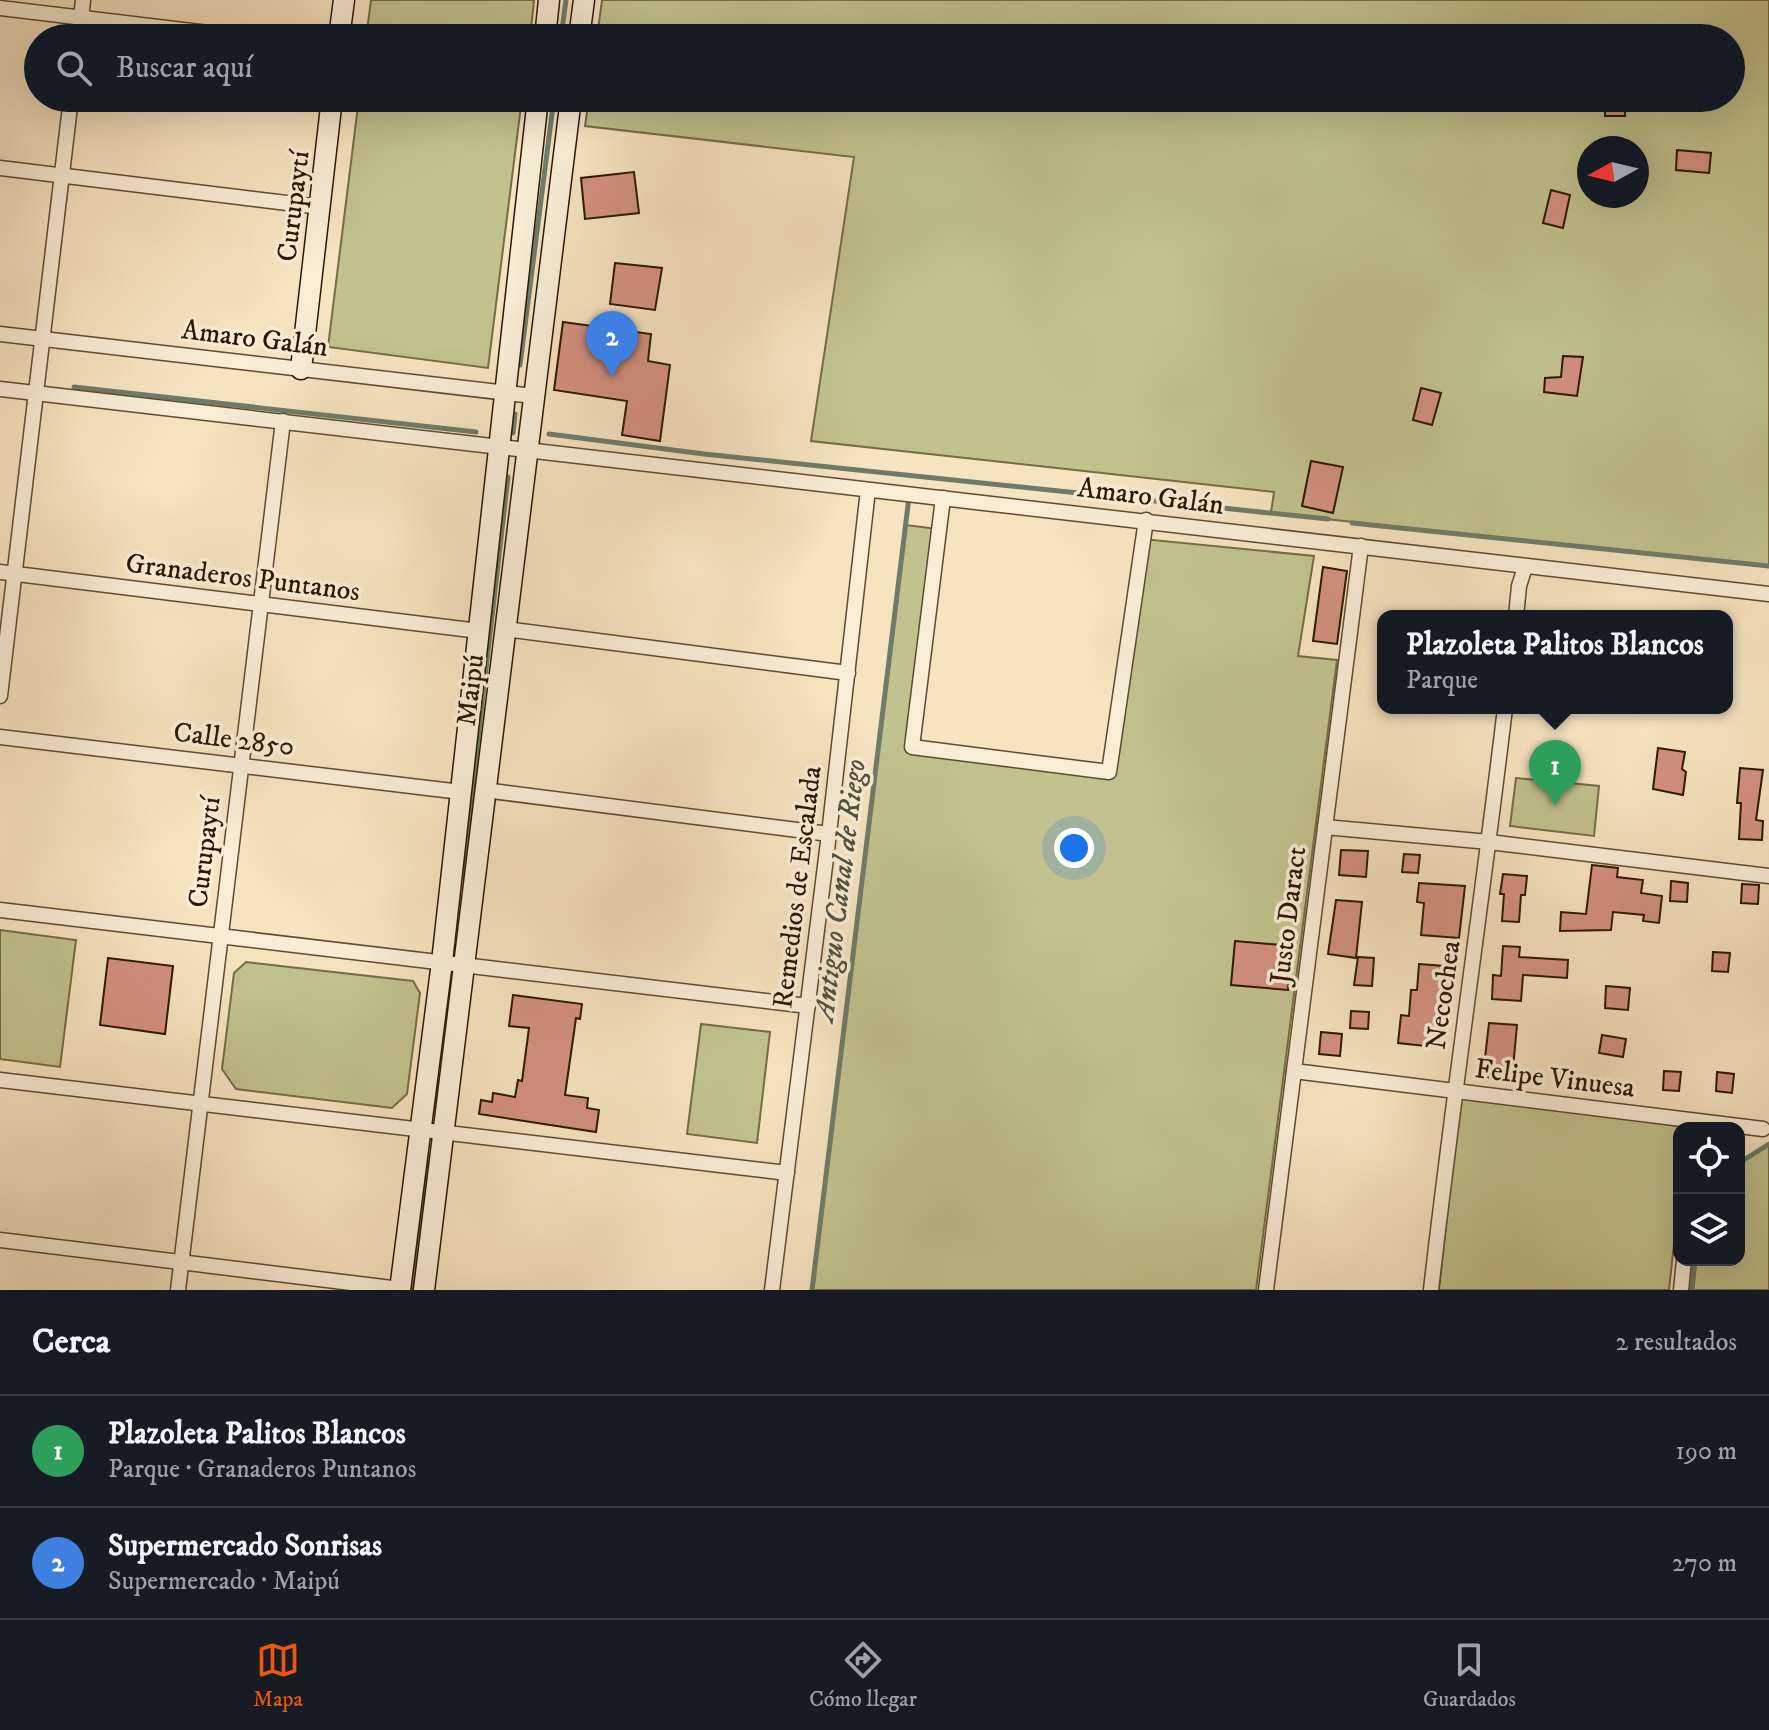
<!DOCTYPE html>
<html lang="es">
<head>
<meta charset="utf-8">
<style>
  :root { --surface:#171b24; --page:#20242c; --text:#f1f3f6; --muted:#9ea1a6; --line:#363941; --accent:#ea580c }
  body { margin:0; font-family:"IM FELL DW Pica",serif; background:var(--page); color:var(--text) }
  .controls { position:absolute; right:24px; bottom:24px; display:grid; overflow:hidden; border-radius:16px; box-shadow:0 8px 32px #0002 }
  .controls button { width:72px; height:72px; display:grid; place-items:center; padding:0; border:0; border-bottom:2px solid var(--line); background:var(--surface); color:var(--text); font:40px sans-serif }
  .compass { position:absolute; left:1577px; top:136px; width:72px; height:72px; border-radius:50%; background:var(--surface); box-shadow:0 8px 32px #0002; rotate:262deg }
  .you { position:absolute; left:1074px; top:848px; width:28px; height:28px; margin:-20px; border:6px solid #fff; border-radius:50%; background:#1a73e8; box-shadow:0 0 0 12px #1a73e833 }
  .badge { display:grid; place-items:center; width:52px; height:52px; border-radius:50%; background:var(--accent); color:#fff; font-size:26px; font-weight:700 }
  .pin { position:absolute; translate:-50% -66px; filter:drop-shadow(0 2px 4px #0008) }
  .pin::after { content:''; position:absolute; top:42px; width:28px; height:24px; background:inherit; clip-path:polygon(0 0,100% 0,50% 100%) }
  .popup { position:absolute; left:1377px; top:610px; width:356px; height:104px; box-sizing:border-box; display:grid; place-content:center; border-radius:16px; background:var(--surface); filter:drop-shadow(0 2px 6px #0005); font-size:26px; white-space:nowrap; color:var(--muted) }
  .popup b { font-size:30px; color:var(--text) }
  .popup::after { content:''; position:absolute; left:50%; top:100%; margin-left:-16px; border:16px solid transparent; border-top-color:var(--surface) }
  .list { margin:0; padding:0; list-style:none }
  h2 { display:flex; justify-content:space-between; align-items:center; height:104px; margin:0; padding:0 32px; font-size:34px }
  h2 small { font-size:26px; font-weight:400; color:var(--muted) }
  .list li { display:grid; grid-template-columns:52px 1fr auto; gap:24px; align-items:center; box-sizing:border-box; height:112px; padding:0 32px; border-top:2px solid var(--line) }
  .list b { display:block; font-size:30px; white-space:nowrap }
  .list p { margin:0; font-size:26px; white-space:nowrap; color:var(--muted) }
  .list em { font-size:26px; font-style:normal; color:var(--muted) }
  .icon { flex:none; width:44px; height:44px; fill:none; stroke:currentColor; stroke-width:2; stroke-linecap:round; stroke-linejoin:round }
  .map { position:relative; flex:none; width:1769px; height:1290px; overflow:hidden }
  .search { position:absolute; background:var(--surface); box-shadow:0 8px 32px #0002; left:24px; right:24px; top:24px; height:88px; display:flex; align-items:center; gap:20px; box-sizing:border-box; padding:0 28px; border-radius:44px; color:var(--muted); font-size:30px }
  .sheet { height:328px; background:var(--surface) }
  nav { display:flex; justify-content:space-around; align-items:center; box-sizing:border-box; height:112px; border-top:2px solid var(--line); background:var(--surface); font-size:22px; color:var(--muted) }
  nav a { display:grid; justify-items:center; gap:4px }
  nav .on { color:var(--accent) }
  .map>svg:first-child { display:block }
</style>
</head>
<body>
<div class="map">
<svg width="1769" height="1290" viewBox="0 0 1769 1290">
  <rect width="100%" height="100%" fill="#f6e3c0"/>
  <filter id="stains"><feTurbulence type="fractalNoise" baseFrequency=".0025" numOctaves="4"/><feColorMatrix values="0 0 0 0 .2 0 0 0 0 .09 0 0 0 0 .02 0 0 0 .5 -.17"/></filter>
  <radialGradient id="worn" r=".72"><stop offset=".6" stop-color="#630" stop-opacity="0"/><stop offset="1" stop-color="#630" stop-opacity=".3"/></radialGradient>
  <g fill="#c2c28e" stroke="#766c47" stroke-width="2" fill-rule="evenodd">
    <polygon points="371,0 534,0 530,38 366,38"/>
    <path d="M602,0H1769V567L1271,513L1274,492L811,441L854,157L585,126L589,98H1731V38H597ZM1589,148H1637V196H1589Z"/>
    <polygon points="359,98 522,98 488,368 328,347"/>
    <polygon points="906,525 938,529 912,747 1108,772 1143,539 1314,556 1298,656 1337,660 1256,1290 813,1290"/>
    <polygon points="1516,778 1599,786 1594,836 1510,826"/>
    <polygon points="0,930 76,940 60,1067 0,1059"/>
    <polygon points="246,962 413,981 420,993 407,1094 392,1108 236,1089 222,1069 234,973"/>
    <polygon points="701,1024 770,1032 757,1143 687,1134"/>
    <polygon points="1460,1096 1687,1127 1679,1128 1679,1198 1669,1290 1439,1290"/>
    <polygon points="1769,1144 1769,1290 1692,1290 1695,1260 1739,1260 1739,1163"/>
  </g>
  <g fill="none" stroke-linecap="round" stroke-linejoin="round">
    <g stroke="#6f7b6a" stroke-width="5">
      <polyline points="561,38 566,0"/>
      <polyline points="520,365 554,98"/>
      <polyline points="74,387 476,432"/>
      <polyline points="513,433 515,414"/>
      <polyline points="549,434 704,454 1328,519"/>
      <polyline points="1352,523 1769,566"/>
      <polyline points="462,877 508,477"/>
      <polyline points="434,1102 437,1080"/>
      <polyline points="1739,1163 1769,1144"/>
      <polyline points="412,1290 428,1158"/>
      <polyline points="812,1290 909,497"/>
      <polyline points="1692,1290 1695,1260"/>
    </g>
  </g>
  <g fill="#d39080" stroke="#2b1700" stroke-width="2">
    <rect x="1605" y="98" width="20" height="18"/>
    <polygon points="1677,150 1711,153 1709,173 1676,170"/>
    <polygon points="634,172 639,213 585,219 581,178"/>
    <polygon points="1551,190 1570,195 1563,228 1543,223"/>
    <polygon points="615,263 662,268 655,310 610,304"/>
    <polygon points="563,322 651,334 648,361 670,365 660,441 622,435 627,401 554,390"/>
    <polygon points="1563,356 1583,357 1577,396 1544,392 1545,378 1561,377"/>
    <polygon points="1421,388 1441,393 1432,425 1413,420"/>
    <polygon points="1311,461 1343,467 1333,513 1302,506"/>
    <polygon points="1323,567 1347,571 1337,644 1313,641"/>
    <polygon points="1658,748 1685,752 1682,769 1686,772 1683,795 1653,789"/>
    <polygon points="1740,768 1763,770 1756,820 1763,821 1762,840 1739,839 1741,803 1737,803"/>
    <polygon points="1341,850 1368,851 1366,877 1339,875"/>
    <polygon points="1404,854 1420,855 1418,873 1402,872"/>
    <polygon points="1592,865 1618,868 1617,877 1643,880 1641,893 1662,896 1659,923 1643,921 1644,915 1613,912 1611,930 1560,931 1561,912 1586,914"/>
    <polygon points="1503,874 1527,876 1525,895 1521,895 1519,922 1502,921 1504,894 1500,894"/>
    <polygon points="1671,881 1688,883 1687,902 1670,901"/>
    <polygon points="1419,883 1465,886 1459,938 1421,935 1424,903 1417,902"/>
    <polygon points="1742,884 1759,885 1758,904 1741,903"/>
    <polygon points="1336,900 1362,902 1356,958 1328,954"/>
    <polygon points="1235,941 1292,946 1288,990 1231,985"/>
    <polygon points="1503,946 1520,947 1519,957 1568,960 1567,978 1523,975 1521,1001 1492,999 1493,975 1501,976"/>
    <polygon points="1713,952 1730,953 1728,972 1712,971"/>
    <polygon points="1358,957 1374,958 1372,986 1354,985"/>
    <polygon points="108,958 173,966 165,1034 100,1025"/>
    <polygon points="1419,964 1457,967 1455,986 1450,985 1444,1048 1398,1043 1401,1015 1409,1016 1411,990 1417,990"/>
    <polygon points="1606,986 1630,988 1628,1010 1605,1008"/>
    <polygon points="513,995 582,1004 580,1019 576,1018 565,1095 588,1098 587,1108 599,1110 596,1132 479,1114 481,1100 492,1102 493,1093 515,1097 518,1080 522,1081 529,1028 509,1026"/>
    <polygon points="1351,1011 1369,1012 1368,1029 1350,1028"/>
    <polygon points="1489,1023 1517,1025 1512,1080 1486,1077 1478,1069 1481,1058 1485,1058"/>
    <polygon points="1321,1032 1342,1034 1340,1056 1319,1054"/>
    <polygon points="1602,1035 1626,1039 1623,1057 1599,1053"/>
    <polygon points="1664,1071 1681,1072 1679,1091 1663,1090"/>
    <polygon points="1717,1072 1734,1074 1732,1093 1716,1091"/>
  </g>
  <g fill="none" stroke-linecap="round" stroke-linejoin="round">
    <defs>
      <g id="street">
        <polyline points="0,8 250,38"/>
        <polyline points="79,38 83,0"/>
        <polyline points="0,168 320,207"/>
        <polyline points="0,334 533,396"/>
        <polyline points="0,389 1769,594"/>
        <polyline points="943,498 912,747 1109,772 1146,520"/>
        <polyline points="0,572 479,631"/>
        <polyline points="1516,616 1519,586 1525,567"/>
        <polyline points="505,629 848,673"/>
        <polyline points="0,696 71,98"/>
        <polyline points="0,737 461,792"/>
        <polyline points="484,790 829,834"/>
        <polyline points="1325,827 1489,842 1769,876"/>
        <polyline points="0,910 808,1006"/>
        <polyline points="1294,1071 1763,1129"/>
        <polyline points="0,1080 787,1173"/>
        <polyline points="0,1240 400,1289"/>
        <polyline points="178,1290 283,421"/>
        <polyline points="772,1290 829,834 868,490"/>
        <polyline points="1266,1290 1361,546"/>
        <path d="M1431,1290C1453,1096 1482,902 1505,708"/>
        <polyline points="1681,1290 1684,1260"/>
      </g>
      <g id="secondary">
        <polyline points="339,38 344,0"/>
        <polyline points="545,38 549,0"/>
        <polyline points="579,38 584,0"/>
        <polyline points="301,369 332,98"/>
        <polyline points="400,1290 442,962 538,98"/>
        <polyline points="424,1290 571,98"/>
      </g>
    </defs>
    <use href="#street" stroke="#5e4a30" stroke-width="17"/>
    <use href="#secondary" stroke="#2b1700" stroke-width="23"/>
    <use href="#street" stroke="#f9edd6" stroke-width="14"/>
    <use href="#secondary" stroke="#f9edd6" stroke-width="20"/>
  </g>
  <g text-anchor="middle" stroke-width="7" stroke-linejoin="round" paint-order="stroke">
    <g font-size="28" fill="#2b1700" stroke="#f9edd6">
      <text transform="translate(292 206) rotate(-83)" y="10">Curupaytí</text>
      <text transform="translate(255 337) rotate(7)" y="10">Amaro Galán</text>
      <text transform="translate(1151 495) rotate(7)" y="10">Amaro Galán</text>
      <text transform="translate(243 576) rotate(7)" y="10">Granaderos Puntanos</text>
      <text transform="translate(469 690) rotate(-83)" y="10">Maipú</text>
      <text transform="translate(234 738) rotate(7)" y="10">Calle 2850</text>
      <text transform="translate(203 852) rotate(-83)" y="10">Curupaytí</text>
      <text transform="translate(796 887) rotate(-83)" y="10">Remedios de Escalada</text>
      <text transform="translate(1287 915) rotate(-83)" y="10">Justo Daract</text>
      <text transform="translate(1442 995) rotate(-82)" y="10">Necochea</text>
      <text transform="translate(1555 1077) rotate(7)" y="10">Felipe Vinuesa</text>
    </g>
    <g font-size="30" font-style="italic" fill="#53513e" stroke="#f9edd6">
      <text transform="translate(839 890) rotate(-83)" y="10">Antiguo Canal de Riego</text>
    </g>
  </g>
  <rect width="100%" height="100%" filter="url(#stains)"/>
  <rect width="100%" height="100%" fill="url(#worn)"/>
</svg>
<div class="controls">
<button><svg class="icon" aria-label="locate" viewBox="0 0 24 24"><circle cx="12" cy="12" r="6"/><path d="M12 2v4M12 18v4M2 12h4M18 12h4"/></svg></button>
<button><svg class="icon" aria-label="layers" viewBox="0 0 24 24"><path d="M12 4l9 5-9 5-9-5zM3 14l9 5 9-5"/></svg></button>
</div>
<svg class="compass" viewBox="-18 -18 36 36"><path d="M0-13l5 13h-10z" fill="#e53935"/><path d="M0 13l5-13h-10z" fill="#9ea1a6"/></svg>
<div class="you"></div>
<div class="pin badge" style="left:1555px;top:806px;background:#2e9e5b">1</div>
<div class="popup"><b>Plazoleta Palitos Blancos</b>Parque</div>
<div class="pin badge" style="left:612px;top:377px;background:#3f7fe0">2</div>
<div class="search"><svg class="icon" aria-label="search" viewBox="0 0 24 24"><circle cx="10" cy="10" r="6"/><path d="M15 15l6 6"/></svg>Buscar aquí</div>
</div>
<section class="sheet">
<h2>Cerca<small>2 resultados</small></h2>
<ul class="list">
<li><span class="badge" style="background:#2e9e5b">1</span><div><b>Plazoleta Palitos Blancos</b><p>Parque · Granaderos Puntanos</p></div><em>190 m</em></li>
<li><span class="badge" style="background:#3f7fe0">2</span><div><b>Supermercado Sonrisas</b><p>Supermercado · Maipú</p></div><em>270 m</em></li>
</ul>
</section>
<nav>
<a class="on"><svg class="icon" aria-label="map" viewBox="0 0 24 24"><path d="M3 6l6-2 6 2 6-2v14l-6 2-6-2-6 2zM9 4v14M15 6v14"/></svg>Mapa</a>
<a><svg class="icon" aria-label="directions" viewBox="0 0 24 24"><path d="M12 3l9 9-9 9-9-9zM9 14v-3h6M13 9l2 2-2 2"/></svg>Cómo llegar</a>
<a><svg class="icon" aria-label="saved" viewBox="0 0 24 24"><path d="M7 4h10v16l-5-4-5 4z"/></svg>Guardados</a>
</nav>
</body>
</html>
